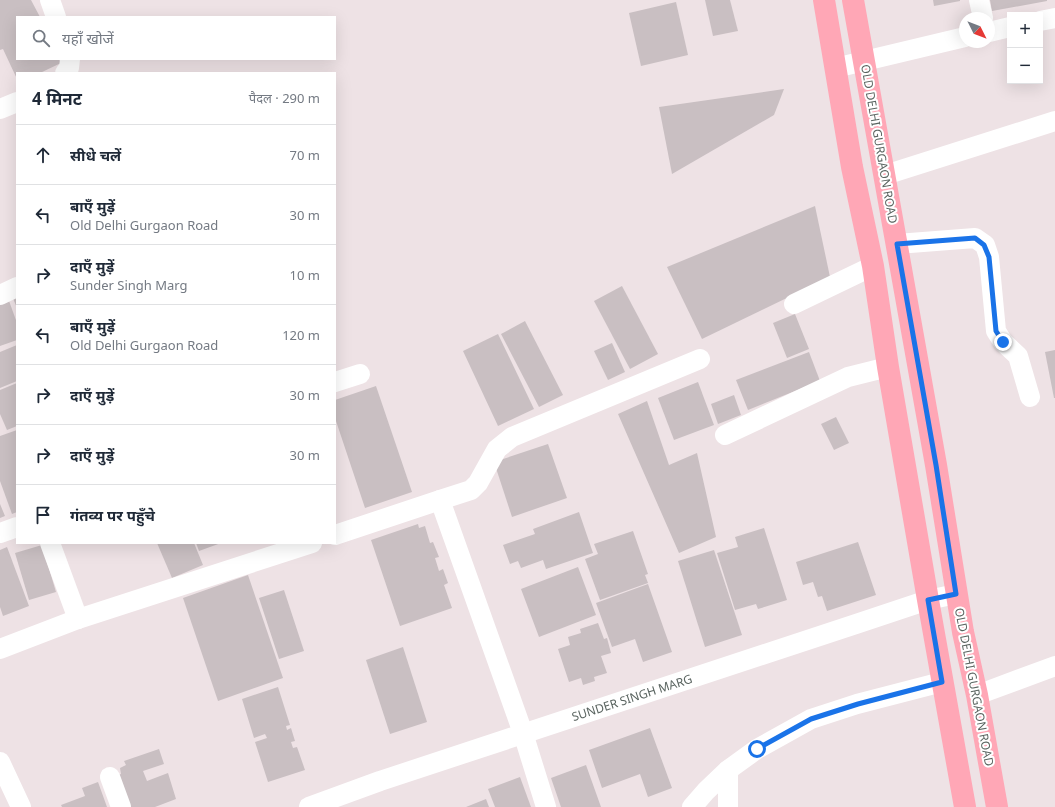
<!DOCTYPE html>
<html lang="hi">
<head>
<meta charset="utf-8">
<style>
  :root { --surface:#fff; --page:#f6f6f7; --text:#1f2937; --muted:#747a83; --line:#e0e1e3 }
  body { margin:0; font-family:"Noto Sans","Noto Sans Devanagari",sans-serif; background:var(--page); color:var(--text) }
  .controls { position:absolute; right:12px; top:12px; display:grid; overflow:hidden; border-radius:0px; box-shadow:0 4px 16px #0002 }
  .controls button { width:36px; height:36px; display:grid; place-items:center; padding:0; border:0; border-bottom:1px solid var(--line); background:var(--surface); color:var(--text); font:20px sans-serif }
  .compass { position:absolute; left:959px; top:12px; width:36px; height:36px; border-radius:50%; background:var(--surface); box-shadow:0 4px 16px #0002; rotate:132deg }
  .stop { position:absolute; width:12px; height:12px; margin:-9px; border:3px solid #1a73e8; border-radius:50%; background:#fff }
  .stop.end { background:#1a73e8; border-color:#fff; box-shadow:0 1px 4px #0008 }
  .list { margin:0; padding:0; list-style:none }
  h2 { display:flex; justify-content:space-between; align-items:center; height:52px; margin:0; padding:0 16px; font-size:17px }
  h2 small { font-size:13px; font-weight:400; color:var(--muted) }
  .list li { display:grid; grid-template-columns:26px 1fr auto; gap:12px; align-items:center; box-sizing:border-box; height:60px; padding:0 16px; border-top:1px solid var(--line) }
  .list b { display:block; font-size:15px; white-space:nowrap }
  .list p { margin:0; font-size:13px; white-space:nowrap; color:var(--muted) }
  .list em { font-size:13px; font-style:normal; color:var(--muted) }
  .icon { flex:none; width:22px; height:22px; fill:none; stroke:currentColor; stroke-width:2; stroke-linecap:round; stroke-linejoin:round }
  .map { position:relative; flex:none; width:1055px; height:807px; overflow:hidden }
  .search { position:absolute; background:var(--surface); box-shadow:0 4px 16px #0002; left:16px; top:16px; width:320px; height:44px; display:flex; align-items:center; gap:10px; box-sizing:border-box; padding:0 14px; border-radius:0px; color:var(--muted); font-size:15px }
  .panel { position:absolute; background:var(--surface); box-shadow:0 4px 16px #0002; left:16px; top:72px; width:320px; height:472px; border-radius:0px }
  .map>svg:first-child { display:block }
</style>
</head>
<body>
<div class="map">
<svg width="1055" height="807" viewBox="0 0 1055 807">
  <rect width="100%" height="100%" fill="#eee2e5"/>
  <g fill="#c9bfc2">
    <polygon points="0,0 31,0 40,17 17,17 17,59 59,59 61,63 40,73 17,73 17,79 3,49 0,50"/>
    <polygon points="705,0 730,0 738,31 713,36"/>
    <polygon points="933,0 960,0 960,1 934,6"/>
    <polygon points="990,0 1047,0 1047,1 992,11"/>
    <polygon points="676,2 688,55 641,66 629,13"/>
    <polygon points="784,89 774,115 672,174 659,107"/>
    <polygon points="815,206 830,277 702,339 667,267"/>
    <polygon points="622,286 658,354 630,369 594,301"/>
    <polygon points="17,293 17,308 12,296"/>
    <polygon points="8,298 17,323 17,340 0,346 0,301"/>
    <polygon points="795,314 809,349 787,358 773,323"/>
    <polygon points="525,321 563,395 539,407 501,334"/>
    <polygon points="498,334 534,409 498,426 463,351"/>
    <polygon points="612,343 625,372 608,380 594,351"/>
    <polygon points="17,345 17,381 0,388 0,352"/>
    <polygon points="1055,350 1055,398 1054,398 1045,352"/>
    <polygon points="809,352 820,381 748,410 736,380"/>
    <polygon points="698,382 714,425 674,440 658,398"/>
    <polygon points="17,383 17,426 7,430 0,414 0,390"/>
    <polygon points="376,386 412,492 365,508 335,418 335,400"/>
    <polygon points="734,395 741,415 718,424 711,404"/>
    <polygon points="647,401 669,465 697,453 716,537 679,553 618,414"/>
    <polygon points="836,417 849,443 834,450 821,424"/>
    <polygon points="17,430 17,512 12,514 0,481 0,436"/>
    <polygon points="548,444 567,498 512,517 494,462"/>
    <polygon points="0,504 5,516 0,518"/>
    <polygon points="579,512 593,553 546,569 543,560 521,568 518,561 510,564 503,545 535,534 533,529"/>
    <polygon points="418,524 419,528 425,526 430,543 433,542 439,557 435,558 439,571 443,569 448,583 444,585 452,608 400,626 371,540"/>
    <polygon points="764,528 787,600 758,609 756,604 735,610 717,553 738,547 735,537"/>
    <polygon points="633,531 648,574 645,575 648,583 600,600 585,559 598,554 594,544"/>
    <polygon points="858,542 876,595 827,611 822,596 818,597 813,582 803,585 796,562"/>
    <polygon points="157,543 194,543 203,565 172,578"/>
    <polygon points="196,543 221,543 199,551"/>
    <polygon points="42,545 56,592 29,600 15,553"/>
    <polygon points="7,547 29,606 3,616 0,607 0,550"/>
    <polygon points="714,550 742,635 705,647 678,561"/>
    <polygon points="578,567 596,615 539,637 521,589"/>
    <polygon points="248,575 283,678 218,701 183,598"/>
    <polygon points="648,584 672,652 643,662 635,639 612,647 596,603"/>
    <polygon points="284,590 304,651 279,659 259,598"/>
    <polygon points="598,623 604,639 607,638 611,653 601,656 607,673 594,677 595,681 583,685 581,678 569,682 558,649 570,645 568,637 581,633 580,629"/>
    <polygon points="403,647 427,722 390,734 366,660"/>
    <polygon points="278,687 290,725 286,726 287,730 291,728 295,741 291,742 293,748 297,747 305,770 268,782 255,742 267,738 265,734 254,738 242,699"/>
    <polygon points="650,728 672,788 648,797 640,774 602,788 589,750"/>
    <polygon points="159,749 164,764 143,771 147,781 168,773 176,799 155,807 124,807 118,775 121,774 120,768 126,765 124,761"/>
    <polygon points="586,765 601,807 561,807 551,778"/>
    <polygon points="520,777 531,807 495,807 488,789"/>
    <polygon points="98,782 107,807 62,807 61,805 85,796 82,788"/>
    <polygon points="486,799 489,807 466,807"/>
  </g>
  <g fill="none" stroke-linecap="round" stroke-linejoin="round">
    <g stroke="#fff" stroke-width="20">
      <polyline points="50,0 56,17"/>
      <polyline points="979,0 983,18"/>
      <polyline points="1040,21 1055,18"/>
      <polyline points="989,32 1010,27"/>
      <polyline points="835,68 965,37"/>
      <polyline points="65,73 69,68 70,59"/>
      <polyline points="0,109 17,102"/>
      <polyline points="885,175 1055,121"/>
      <polyline points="897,244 975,238 985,245 989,257 996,331 1003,342 1018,356 1030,397"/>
      <polyline points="0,295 17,287"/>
      <polyline points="794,304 873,266"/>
      <polyline points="335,382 360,374"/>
      <polyline points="725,435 848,377 888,367"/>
      <polyline points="440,500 523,733 546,807"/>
      <polyline points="0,533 17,527"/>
      <polyline points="335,535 440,500 471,490 478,483 497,449 512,437 700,359"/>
      <polyline points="50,543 78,619"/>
      <polyline points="0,649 78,619 312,543"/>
      <polyline points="977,695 1055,666"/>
      <polyline points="0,762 21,807"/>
      <polyline points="110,777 121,807"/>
      <polyline points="309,807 380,781 856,624 928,600 956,594"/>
      <polyline points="692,807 706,791 728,770 757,749 811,719 857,704 942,682"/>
      <polyline points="728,807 728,770"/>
    </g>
    <g stroke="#ffa7b6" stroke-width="22">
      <polyline points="824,0 852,167 873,266 888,367 928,600 965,807"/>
      <polyline points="853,0 936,465 963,632 977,695 997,807"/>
    </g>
  </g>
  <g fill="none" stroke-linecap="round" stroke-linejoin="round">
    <polyline stroke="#1a73e8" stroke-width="5" points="757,749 811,719 858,704 942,682 928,600 956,594 936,465 897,244 975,238 984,245 989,257 996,331 1003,342"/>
  </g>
  <g text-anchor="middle" stroke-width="4" stroke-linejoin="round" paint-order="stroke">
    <g font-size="12" fill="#5a6460" stroke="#fff">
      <text transform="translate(879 144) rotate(80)" y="4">OLD DELHI GURGAON ROAD</text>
      <text transform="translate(974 687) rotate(79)" y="4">OLD DELHI GURGAON ROAD</text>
      <text transform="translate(632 698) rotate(-18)" y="4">SUNDER SINGH MARG</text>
    </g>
  </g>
</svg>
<div class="controls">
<button>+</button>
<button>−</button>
</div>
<svg class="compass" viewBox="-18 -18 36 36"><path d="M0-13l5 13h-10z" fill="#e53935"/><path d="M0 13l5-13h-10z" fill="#747a83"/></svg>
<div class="stop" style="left:757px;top:749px"></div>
<div class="stop end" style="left:1003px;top:342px"></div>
<div class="search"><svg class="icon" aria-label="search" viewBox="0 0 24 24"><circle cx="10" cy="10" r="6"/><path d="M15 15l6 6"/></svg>यहाँ खोजें</div>
<section class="panel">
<h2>4 मिनट<small>पैदल · 290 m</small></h2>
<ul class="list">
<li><svg class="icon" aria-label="ahead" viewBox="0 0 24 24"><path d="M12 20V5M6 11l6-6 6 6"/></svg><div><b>सीधे चलें</b></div><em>70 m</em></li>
<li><svg class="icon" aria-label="left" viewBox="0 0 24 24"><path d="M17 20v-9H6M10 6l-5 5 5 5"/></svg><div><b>बाएँ मुड़ें</b><p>Old Delhi Gurgaon Road</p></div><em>30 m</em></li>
<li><svg class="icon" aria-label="right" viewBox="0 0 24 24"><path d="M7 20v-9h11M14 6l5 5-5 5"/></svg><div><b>दाएँ मुड़ें</b><p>Sunder Singh Marg</p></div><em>10 m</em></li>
<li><svg class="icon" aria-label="left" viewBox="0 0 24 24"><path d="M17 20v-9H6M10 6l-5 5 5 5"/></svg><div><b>बाएँ मुड़ें</b><p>Old Delhi Gurgaon Road</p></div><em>120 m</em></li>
<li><svg class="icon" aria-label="right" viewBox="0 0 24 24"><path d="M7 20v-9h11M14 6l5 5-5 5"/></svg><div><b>दाएँ मुड़ें</b></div><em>30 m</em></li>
<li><svg class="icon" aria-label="right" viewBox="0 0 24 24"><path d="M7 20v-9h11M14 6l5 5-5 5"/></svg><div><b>दाएँ मुड़ें</b></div><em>30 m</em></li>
<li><svg class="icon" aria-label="arrive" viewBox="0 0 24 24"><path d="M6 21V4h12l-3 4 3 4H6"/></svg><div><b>गंतव्य पर पहुँचे</b></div></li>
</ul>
</section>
</div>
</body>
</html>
